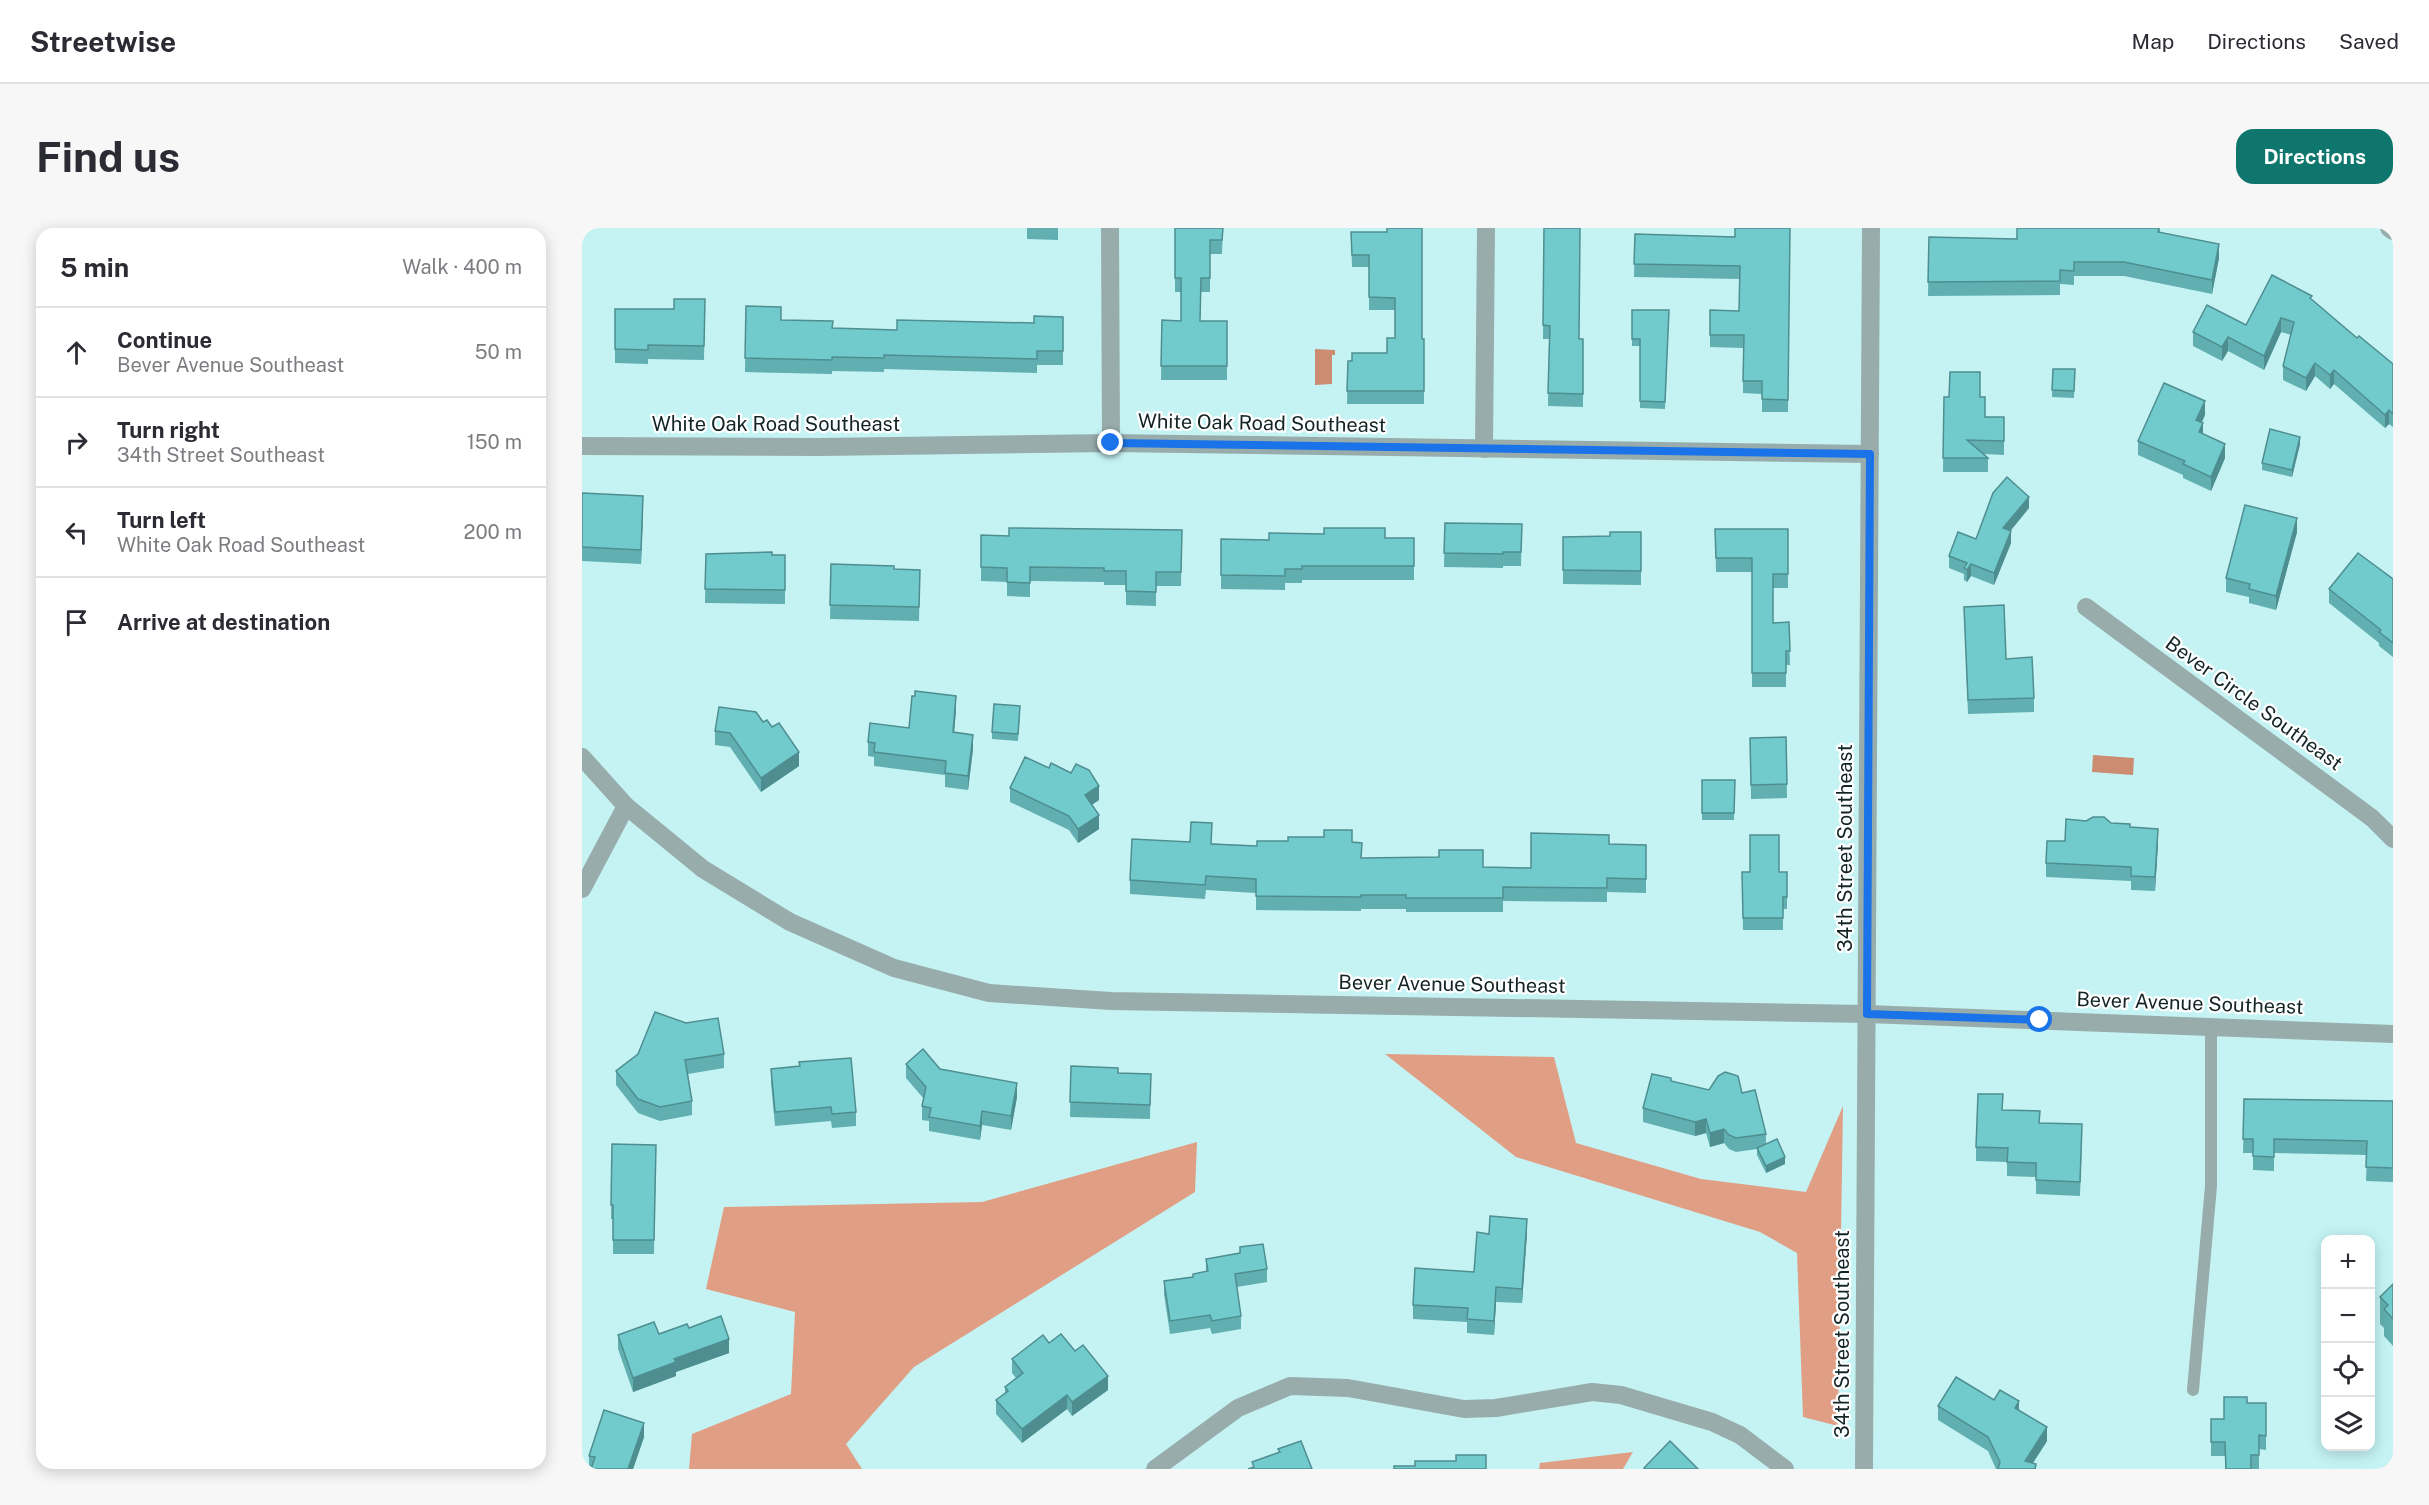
<!DOCTYPE html>
<html lang="en">
<head>
<meta charset="utf-8">
<style>
  :root { --surface:#fff; --page:#f7f7f7; --text:#2b2b33; --muted:#7c7c81; --line:#e1e1e2; --accent:#0f766e }
  body { margin:0; font-family:"Public Sans",sans-serif; background:var(--page); color:var(--text) }
  .controls { position:absolute; right:18px; bottom:18px; display:grid; overflow:hidden; border-radius:12px; box-shadow:0 3px 15px #0003 }
  .controls button { width:54px; height:54px; display:grid; place-items:center; padding:0; border:0; border-bottom:2px solid var(--line); background:var(--surface); color:var(--text); font:30px sans-serif }
  .stop { position:absolute; width:18px; height:18px; margin:-14px; border:4px solid #1a73e8; border-radius:50%; background:#fff }
  .stop.end { background:#1a73e8; border-color:#fff; box-shadow:0 2px 6px #0008 }
  .list { margin:0; padding:0; list-style:none }
  h2 { display:flex; justify-content:space-between; align-items:center; height:78px; margin:0; padding:0 24px; font-size:26px }
  h2 small { font-size:20px; font-weight:400; color:var(--muted) }
  .list li { display:grid; grid-template-columns:39px 1fr auto; gap:18px; align-items:center; box-sizing:border-box; height:90px; padding:0 24px; border-top:2px solid var(--line) }
  .list b { display:block; font-size:22px; white-space:nowrap }
  .list p { margin:0; font-size:20px; white-space:nowrap; color:var(--muted) }
  .list em { font-size:20px; font-style:normal; color:var(--muted) }
  .icon { flex:none; width:33px; height:33px; fill:none; stroke:currentColor; stroke-width:2; stroke-linecap:round; stroke-linejoin:round }
  .map { position:relative; flex:none; width:1811px; height:1241px; overflow:hidden; border-radius:18px }
  header { display:flex; align-items:center; gap:36px; box-sizing:border-box; height:84px; padding:0 30px; background:var(--surface); border-bottom:2px solid var(--line) }
  header strong { font-size:28px }
  nav { display:flex; gap:33px; margin-inline-start:auto; font-size:21px }
  .intro { display:flex; align-items:center; justify-content:space-between; box-sizing:border-box; height:144px; padding:0 36px }
  h1 { margin:0; font-size:42px }
  .button { padding:15px 27px; border-radius:18px; background:var(--accent); color:#fff; font-size:21px; font-weight:700 }
  main { display:flex; gap:36px; padding:0 36px }
  aside { flex:1; background:var(--surface); border-radius:18px; box-shadow:0 3px 15px #0003 }
  .map>svg:first-child { display:block }
</style>
</head>
<body>
<header>
<strong>Streetwise</strong>
<nav><a>Map</a><a>Directions</a><a>Saved</a></nav>
</header>
<div class="intro"><h1>Find us</h1><a class="button">Directions</a></div>
<main>
<aside>
<h2>5 min<small>Walk · 400 m</small></h2>
<ul class="list">
<li><svg class="icon" aria-label="ahead" viewBox="0 0 24 24"><path d="M12 20V5M6 11l6-6 6 6"/></svg><div><b>Continue</b><p>Bever Avenue Southeast</p></div><em>50 m</em></li>
<li><svg class="icon" aria-label="right" viewBox="0 0 24 24"><path d="M7 20v-9h11M14 6l5 5-5 5"/></svg><div><b>Turn right</b><p>34th Street Southeast</p></div><em>150 m</em></li>
<li><svg class="icon" aria-label="left" viewBox="0 0 24 24"><path d="M17 20v-9H6M10 6l-5 5 5 5"/></svg><div><b>Turn left</b><p>White Oak Road Southeast</p></div><em>200 m</em></li>
<li><svg class="icon" aria-label="arrive" viewBox="0 0 24 24"><path d="M6 21V4h12l-3 4 3 4H6"/></svg><div><b>Arrive at destination</b></div></li>
</ul>
</aside>
<div class="map">
<svg width="1811" height="1241" viewBox="0 0 1811 1241">
  <rect width="100%" height="100%" fill="#c5f3f4"/>
  <g fill="#e09f84">
    <polygon points="803,826 972,829 994,915 1119,951 1224,964 1261,878 1256,1198 1221,1189 1215,1025 1178,1004 934,929"/>
    <polygon points="615,914 613,964 332,1139 264,1216 280,1241 107,1241 110,1206 209,1166 213,1084 124,1061 142,979 400,974"/>
    <polygon points="1051,1224 1041,1241 957,1241 958,1235"/>
  </g>
  <g fill="#cb8c72">
    <polygon points="733,121 753,122 753,127 750,127 750,156 733,157"/>
    <polygon points="1511,527 1552,530 1551,547 1510,544"/>
  </g>
  <g fill="none" stroke-linecap="round" stroke-linejoin="round">
    <polyline stroke="#98acac" stroke-width="12" points="1611,1162 1629,958 1629,798"/>
    <g stroke="#98acac" stroke-width="18">
      <polyline points="528,0 529,215"/>
      <polyline points="1807,0 1811,3"/>
      <polyline points="0,218 238,219 529,215 1288,226"/>
      <polyline points="902,221 904,0"/>
      <polyline points="1504,379 1790,590 1811,611"/>
      <polyline points="0,529 44,578 121,641 208,694 312,740 407,765 529,773 1285,786"/>
      <polyline points="0,661 44,578"/>
      <polyline points="573,1241 656,1180 708,1158 766,1160 882,1181 914,1180 1010,1164 1039,1167 1130,1194 1158,1207 1203,1241"/>
    </g>
    <g stroke="#98acac" stroke-width="18">
      <polyline points="1285,786 1811,806"/>
      <polyline points="1282,1241 1289,0"/>
    </g>
  </g>
  <g fill="#61afb0">
    <polygon points="445,0 476,0 476,12 445,11"/>
    <polygon points="593,0 641,0 640,26 628,26 628,64 619,64 618,93 645,93 645,152 579,152 580,92 599,93 599,64 593,64"/>
    <polygon points="962,0 997,111 1001,111 1001,179 966,178 967,111 961,111"/>
    <polygon points="1208,0 1206,184 1180,184 1180,166 1161,165 1161,120 1128,119 1128,82 1157,83 1158,51 1052,49 1053,6 1153,9"/>
    <polygon points="1578,0 1578,4 1637,30 1630,66 1542,48 1492,48 1492,57 1478,56 1478,67 1346,68 1347,9 1435,11"/>
    <polygon points="769,4 805,4 840,111 842,111 842,176 765,176 766,133 805,125 813,110 813,82 787,82 787,39 770,39"/>
    <polygon points="123,71 122,132 66,131 66,136 33,135 33,81 92,81"/>
    <polygon points="1730,72 1775,110 1811,136 1811,199 1807,196 1803,200 1752,156 1748,161 1733,148 1724,163 1701,152 1701,138 1709,107 1699,104 1682,142 1646,123 1640,133 1611,118 1611,104 1664,97"/>
    <polygon points="164,78 199,92 250,100 315,102 452,95 481,89 481,137 455,137 455,145 302,141 302,144 250,143 250,146 163,144"/>
    <polygon points="1050,82 1087,82 1083,181 1058,180 1058,118 1050,118"/>
    <polygon points="1471,141 1493,141 1492,170 1470,169"/>
    <polygon points="1362,169 1398,169 1403,189 1422,189 1422,227 1401,226 1406,230 1406,244 1361,244"/>
    <polygon points="1623,187 1620,194 1621,206 1643,230 1629,263 1601,250 1601,247 1556,227 1556,213"/>
    <polygon points="1718,216 1710,249 1680,242 1680,235"/>
    <polygon points="0,265 61,282 59,336 0,333"/>
    <polygon points="1447,280 1428,303 1429,315 1412,357 1389,348 1385,354 1382,352 1382,346 1367,340 1367,328 1394,311"/>
    <polygon points="863,295 940,296 939,338 921,338 921,340 862,339"/>
    <polygon points="1133,301 1206,301 1206,360 1191,360 1191,395 1207,394 1208,437 1204,437 1204,459 1170,459 1170,344 1134,344"/>
    <polygon points="600,302 599,358 574,358 574,378 544,377 544,357 522,357 522,354 448,353 448,369 425,368 425,354 399,353 399,307 427,308"/>
    <polygon points="1059,304 1059,357 981,356 981,309 1028,308"/>
    <polygon points="1715,304 1694,382 1667,375 1667,369 1644,364 1644,350"/>
    <polygon points="803,310 832,310 832,352 720,352 720,355 703,355 703,362 639,361 639,311 687,312"/>
    <polygon points="124,326 203,327 203,376 123,375"/>
    <polygon points="249,336 312,341 338,342 337,393 248,391"/>
    <polygon points="1811,351 1811,429 1797,418 1797,415 1747,375 1747,361"/>
    <polygon points="1382,379 1424,431 1452,470 1452,484 1386,486"/>
    <polygon points="374,482 372,504 391,521 386,562 363,559 363,547 292,538 292,529 286,528 286,514"/>
    <polygon points="438,485 436,513 410,511 410,504"/>
    <polygon points="181,494 217,538 179,564 148,519 133,517 133,503"/>
    <polygon points="1204,509 1205,570 1169,571 1168,510"/>
    <polygon points="1120,552 1153,552 1152,592 1120,592"/>
    <polygon points="428,560 517,572 510,577 517,601 496,615 487,602 428,574"/>
    <polygon points="1529,595 1548,599 1576,615 1573,663 1549,662 1549,653 1464,649 1464,635 1483,613"/>
    <polygon points="608,614 675,618 770,614 780,630 901,639 949,640 1027,616 1064,617 1064,665 1025,664 1025,674 921,673 921,684 824,684 824,681 779,681 779,683 674,682 674,665 624,662 623,671 548,666 548,652"/>
    <polygon points="1160,644 1205,644 1205,681 1201,681 1201,702 1161,702"/>
    <polygon points="142,826 142,840 106,846 110,873 110,887 78,893 56,885 34,857 34,843"/>
    <polygon points="324,836 358,841 435,869 429,902 400,897 398,912 347,903 347,893 340,892 340,878 342,871 324,850"/>
    <polygon points="489,838 536,845 569,846 568,891 488,889"/>
    <polygon points="189,841 274,884 274,898 250,900 249,893 193,898 189,855"/>
    <polygon points="1089,853 1127,862 1160,865 1184,906 1184,916 1203,936 1184,945 1175,927 1175,921 1154,924 1147,921 1142,915 1128,919 1124,905 1113,908 1061,894 1061,880"/>
    <polygon points="1662,871 1811,873 1811,954 1784,953 1785,927 1692,925 1692,943 1671,942 1671,925 1661,925"/>
    <polygon points="1421,882 1500,910 1498,968 1454,966 1454,949 1425,948 1425,934 1394,933 1394,919"/>
    <polygon points="30,916 74,917 72,1026 31,1026 31,991 29,991"/>
    <polygon points="945,1005 940,1075 914,1074 912,1107 885,1105 885,1094 831,1091 831,1077 892,1044 907,1006"/>
    <polygon points="658,1019 685,1041 685,1054 655,1059 659,1088 659,1101 630,1106 628,1100 588,1106 582,1066 582,1053 611,1049 611,1046 624,1044 624,1031 658,1025"/>
    <polygon points="1811,1056 1811,1118 1802,1108 1802,1100 1798,1096 1798,1069"/>
    <polygon points="107,1100 147,1125 94,1144 94,1148 51,1164 36,1121 36,1107 77,1106"/>
    <polygon points="467,1115 493,1123 526,1162 490,1188 485,1181 440,1215 414,1186 414,1172 423,1165 423,1159 434,1150 430,1145 430,1131"/>
    <polygon points="1412,1172 1437,1182 1465,1213 1451,1235 1454,1241 1414,1241 1406,1223 1356,1192 1356,1178"/>
    <polygon points="1665,1175 1684,1175 1684,1222 1677,1221 1677,1241 1643,1241 1643,1228 1629,1228 1629,1191 1642,1191"/>
    <polygon points="62,1209 51,1241 7,1241 7,1228"/>
  </g>
  <g fill="#4f8e90">
    <polygon points="1637,16 1637,30 1630,66 1630,52"/>
    <polygon points="1699,90 1699,104 1682,142 1682,128"/>
    <polygon points="1646,109 1646,123 1640,133 1640,119"/>
    <polygon points="1733,135 1733,148 1724,163 1724,150"/>
    <polygon points="1752,142 1752,156 1748,161 1748,147"/>
    <polygon points="1623,173 1623,187 1614,206 1614,192"/>
    <polygon points="1807,182 1807,196 1803,200 1803,187"/>
    <polygon points="1621,195 1621,209 1617,204"/>
    <polygon points="1718,209 1718,216 1710,249 1710,242"/>
    <polygon points="1643,216 1643,230 1629,263 1629,249"/>
    <polygon points="61,268 61,282 59,336 59,322"/>
    <polygon points="1447,269 1447,280 1421,312 1421,300"/>
    <polygon points="1715,290 1715,304 1694,382 1694,368"/>
    <polygon points="1429,303 1429,315 1412,357 1412,345"/>
    <polygon points="1389,336 1389,348 1385,354 1385,342"/>
    <polygon points="374,468 374,482 371,518 371,504"/>
    <polygon points="391,507 391,521 386,562 386,548"/>
    <polygon points="217,524 217,538 179,564 179,550"/>
    <polygon points="517,558 517,572 503,581 503,567"/>
    <polygon points="517,587 517,601 496,615 496,601"/>
    <polygon points="1576,601 1576,615 1573,663 1573,649"/>
    <polygon points="435,855 435,869 429,902 429,888"/>
    <polygon points="400,883 400,897 398,912 398,898"/>
    <polygon points="1124,891 1124,905 1113,908 1113,894"/>
    <polygon points="1142,901 1142,915 1128,919 1128,905"/>
    <polygon points="1203,929 1203,936 1184,945 1184,938"/>
    <polygon points="945,991 945,1005 940,1075 940,1061"/>
    <polygon points="914,1059 914,1074 912,1107 912,1093"/>
    <polygon points="147,1111 147,1125 94,1144 94,1148 51,1164 51,1150 92,1131"/>
    <polygon points="526,1148 526,1162 490,1188 490,1174"/>
    <polygon points="485,1167 485,1181 440,1215 440,1201"/>
    <polygon points="1437,1173 1437,1187 1433,1180"/>
    <polygon points="62,1195 62,1209 51,1241 46,1241"/>
    <polygon points="1465,1199 1465,1213 1447,1241 1443,1233"/>
  </g>
  <g fill="#71cbcd" stroke="#4f8e90" stroke-width="1.5">
    <polygon points="593,0 641,0 640,12 628,12 628,50 619,50 618,93 645,93 645,138 579,138 580,92 599,93 599,50 593,50"/>
    <polygon points="805,0 840,0 840,111 842,111 842,163 765,163 766,133 770,133 770,125 805,125 805,110 813,110 813,70 787,69 787,27 770,27 769,4 805,4"/>
    <polygon points="962,0 998,0 997,111 1001,111 1001,166 966,165 968,98 961,97"/>
    <polygon points="1153,0 1208,0 1206,172 1180,171 1180,153 1161,153 1162,107 1128,107 1128,82 1157,83 1158,38 1052,36 1053,6 1153,9"/>
    <polygon points="1435,0 1577,0 1576,4 1637,16 1630,52 1542,34 1492,34 1492,43 1478,42 1478,53 1346,54 1347,9 1435,11"/>
    <polygon points="1690,47 1730,68 1728,70 1775,110 1777,108 1811,136 1811,186 1807,182 1803,187 1752,142 1748,147 1733,135 1724,150 1701,138 1712,94 1699,90 1682,128 1646,109 1640,119 1611,104 1625,77 1664,97"/>
    <polygon points="92,71 123,71 122,118 66,117 66,122 33,121 33,81 92,81"/>
    <polygon points="164,78 199,79 199,92 251,93 250,100 315,102 315,92 452,95 452,88 481,89 481,123 455,123 455,131 302,127 302,130 250,129 250,132 163,130"/>
    <polygon points="1050,82 1087,82 1083,174 1058,173 1058,111 1050,111"/>
    <polygon points="1471,141 1493,141 1492,163 1470,162"/>
    <polygon points="1368,144 1398,144 1398,169 1403,169 1403,189 1422,189 1422,213 1385,212 1406,230 1361,230 1362,169 1367,169"/>
    <polygon points="1582,155 1623,173 1614,192 1621,195 1617,204 1643,216 1629,249 1601,236 1603,233 1556,213"/>
    <polygon points="1688,201 1718,209 1710,242 1680,235"/>
    <polygon points="1425,249 1447,269 1421,300 1429,303 1412,345 1389,336 1385,342 1382,340 1385,335 1367,328 1376,304 1394,311 1411,265"/>
    <polygon points="0,265 61,268 59,322 0,319"/>
    <polygon points="1663,277 1715,290 1694,368 1667,361 1668,356 1644,350"/>
    <polygon points="863,295 940,296 939,324 921,324 921,326 862,325"/>
    <polygon points="427,300 600,302 599,344 574,344 574,364 544,363 544,343 522,343 522,340 448,339 448,355 425,354 425,340 399,339 399,307 427,308"/>
    <polygon points="742,300 803,300 803,310 832,310 832,338 720,338 720,341 703,341 703,348 639,347 639,311 687,312 687,305 742,306"/>
    <polygon points="1133,301 1206,301 1206,346 1191,346 1191,395 1207,394 1208,423 1204,423 1204,445 1170,445 1170,330 1134,330"/>
    <polygon points="1028,304 1059,304 1059,343 981,342 981,309 1028,308"/>
    <polygon points="190,324 190,327 203,327 203,362 123,361 124,326"/>
    <polygon points="1776,325 1811,351 1811,415 1797,404 1799,402 1747,361"/>
    <polygon points="249,336 312,338 312,341 338,342 337,379 248,377"/>
    <polygon points="1422,377 1424,431 1450,429 1452,470 1386,472 1382,379"/>
    <polygon points="333,463 374,468 371,504 391,507 386,548 363,545 364,533 292,524 293,515 286,514 288,495 327,500 330,468 333,468"/>
    <polygon points="412,476 438,478 436,506 410,504"/>
    <polygon points="137,479 174,484 181,494 185,492 190,499 197,495 217,524 179,550 148,505 133,503"/>
    <polygon points="1204,509 1205,556 1169,557 1168,510"/>
    <polygon points="443,529 467,540 469,535 489,545 494,536 507,542 517,558 503,567 517,587 496,601 487,588 428,560"/>
    <polygon points="1120,552 1153,552 1152,585 1120,585"/>
    <polygon points="1511,589 1522,589 1529,595 1548,596 1548,599 1576,601 1573,649 1549,648 1549,639 1464,635 1465,613 1483,613 1484,591 1504,593"/>
    <polygon points="609,594 630,595 629,616 675,618 675,613 706,613 706,609 742,609 742,602 770,602 770,614 780,615 779,630 857,629 857,622 901,622 901,639 949,640 949,605 1027,607 1027,616 1064,617 1064,651 1025,650 1025,660 921,659 921,670 824,670 824,667 779,667 779,669 674,668 674,651 624,648 623,657 548,652 550,611 608,614"/>
    <polygon points="1168,607 1197,607 1197,644 1205,644 1205,669 1201,669 1201,690 1161,690 1160,644 1168,644"/>
    <polygon points="73,784 104,795 136,790 142,826 103,832 110,873 78,879 56,871 34,843 56,826"/>
    <polygon points="341,821 358,841 435,855 429,888 400,883 398,898 347,889 349,880 340,878 344,859 324,836"/>
    <polygon points="269,830 274,884 250,886 249,879 193,884 189,841 218,838 217,834"/>
    <polygon points="489,838 536,840 536,845 569,846 568,877 488,874"/>
    <polygon points="1143,844 1156,848 1160,865 1173,862 1184,906 1154,910 1147,907 1142,901 1128,905 1124,891 1113,894 1061,880 1070,846 1089,850 1089,853 1127,862 1136,848"/>
    <polygon points="1396,866 1421,866 1420,882 1458,883 1457,895 1500,896 1498,954 1454,952 1454,935 1425,934 1426,920 1394,919"/>
    <polygon points="1662,871 1811,873 1811,940 1784,939 1785,913 1692,911 1692,929 1671,928 1671,911 1661,911"/>
    <polygon points="1195,911 1203,929 1184,938 1175,920"/>
    <polygon points="30,916 74,917 72,1012 31,1012 31,977 29,977"/>
    <polygon points="908,988 945,991 940,1061 914,1059 912,1093 885,1091 886,1080 831,1077 833,1040 892,1044 895,1004 907,1006"/>
    <polygon points="681,1016 685,1041 653,1046 659,1088 630,1093 628,1087 588,1093 582,1053 611,1049 611,1046 626,1043 624,1031 658,1025 658,1019"/>
    <polygon points="1811,1056 1811,1091 1802,1081 1806,1077 1798,1069"/>
    <polygon points="139,1088 147,1111 92,1131 94,1134 51,1150 36,1107 72,1094 77,1106 105,1096 107,1100"/>
    <polygon points="479,1106 493,1123 501,1117 526,1148 490,1174 485,1167 440,1201 414,1172 426,1163 423,1159 441,1145 430,1131 461,1107 467,1115"/>
    <polygon points="1374,1149 1412,1172 1418,1162 1437,1173 1433,1180 1465,1199 1443,1233 1454,1236 1453,1241 1416,1241 1418,1234 1406,1209 1356,1178"/>
    <polygon points="1642,1169 1665,1169 1665,1175 1684,1175 1684,1208 1677,1207 1677,1227 1669,1227 1669,1241 1644,1241 1643,1214 1629,1214 1629,1191 1642,1191"/>
    <polygon points="22,1182 62,1195 46,1241 9,1241 13,1229 7,1228"/>
    <polygon points="719,1213 730,1241 666,1241 672,1239 670,1234 698,1224 696,1221"/>
    <polygon points="1088,1213 1116,1241 1063,1241 1062,1240"/>
    <polygon points="874,1227 904,1227 904,1241 812,1241 812,1238 833,1238 833,1233 874,1233"/>
  </g>
  <g fill="none" stroke-linecap="round" stroke-linejoin="round">
    <polyline stroke="#1a73e8" stroke-width="8" points="529,215 1288,226 1285,786 1458,792"/>
  </g>
  <g text-anchor="middle" stroke-width="4.5" stroke-linejoin="round" paint-order="stroke">
    <g font-size="20" fill="#122424" stroke="#fff">
      <text transform="translate(680 195) rotate(1)" y="7">White Oak Road Southeast</text>
      <text x="194" y="203">White Oak Road Southeast</text>
      <text transform="translate(1672 475) rotate(36)" y="7">Bever Circle Southeast</text>
      <text transform="translate(1263 620) rotate(-90)" y="7">34th Street Southeast</text>
      <text transform="translate(870 756) rotate(1)" y="7">Bever Avenue Southeast</text>
      <text transform="translate(1608 775) rotate(2)" y="7">Bever Avenue Southeast</text>
      <text transform="translate(1260 1106) rotate(-90)" y="7">34th Street Southeast</text>
    </g>
  </g>
</svg>
<div class="controls">
<button>+</button>
<button>−</button>
<button><svg class="icon" aria-label="locate" viewBox="0 0 24 24"><circle cx="12" cy="12" r="6"/><path d="M12 2v4M12 18v4M2 12h4M18 12h4"/></svg></button>
<button><svg class="icon" aria-label="layers" viewBox="0 0 24 24"><path d="M12 4l9 5-9 5-9-5zM3 14l9 5 9-5"/></svg></button>
</div>
<div class="stop" style="left:1458px;top:792px"></div>
<div class="stop end" style="left:529px;top:215px"></div>
</div>
</main>
</body>
</html>
